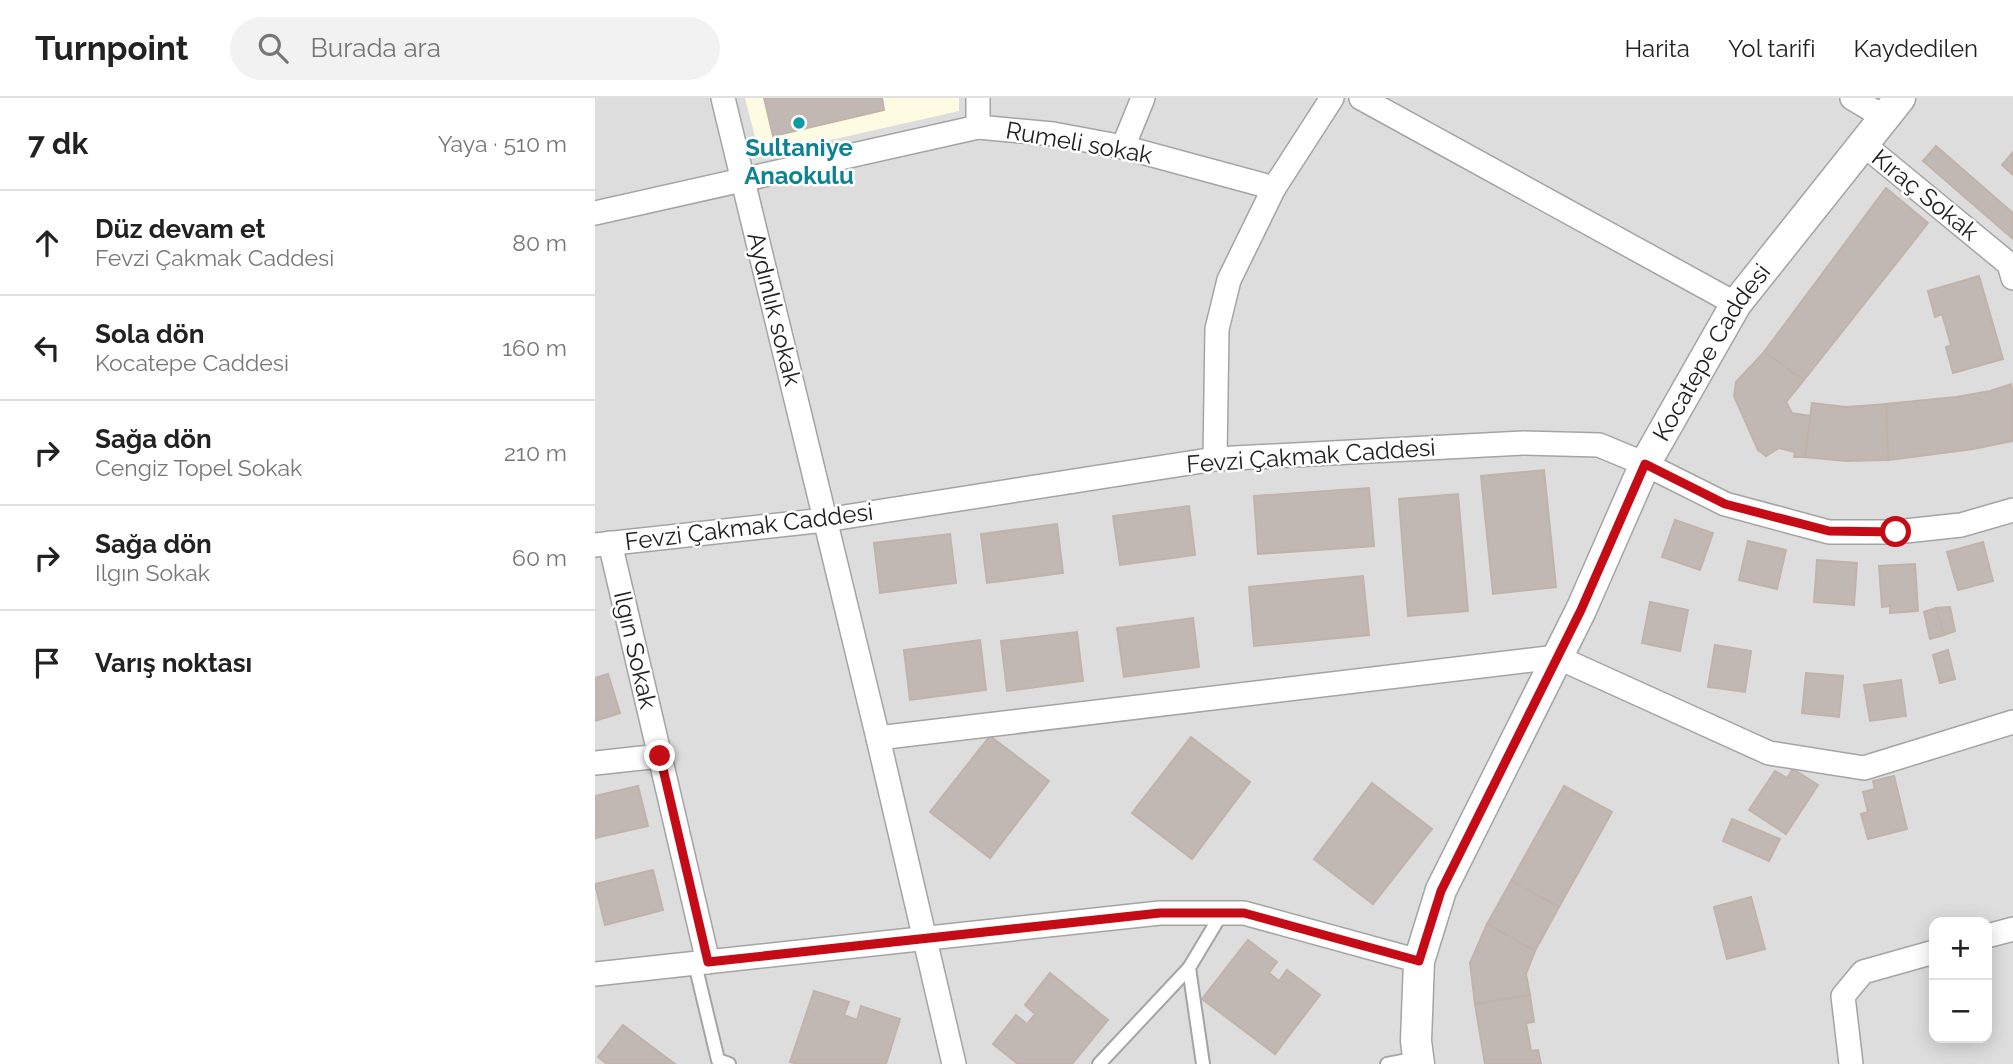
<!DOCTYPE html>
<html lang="tr">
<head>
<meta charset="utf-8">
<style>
  :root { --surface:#fff; --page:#f2f2f2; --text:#222; --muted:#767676; --line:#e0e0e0 }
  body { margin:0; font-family:Raleway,sans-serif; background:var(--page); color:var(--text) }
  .controls { position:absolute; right:21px; bottom:21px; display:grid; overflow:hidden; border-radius:14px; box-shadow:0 4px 18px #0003 }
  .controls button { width:63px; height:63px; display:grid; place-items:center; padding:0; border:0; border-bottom:2px solid var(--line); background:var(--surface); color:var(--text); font:35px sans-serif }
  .stop { position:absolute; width:21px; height:21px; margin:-16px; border:5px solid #c50b16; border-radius:50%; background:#fff }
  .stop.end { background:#c50b16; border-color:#fff; box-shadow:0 2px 7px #0008 }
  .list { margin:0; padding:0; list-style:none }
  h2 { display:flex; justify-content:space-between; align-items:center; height:91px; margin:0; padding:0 28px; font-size:30px }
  h2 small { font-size:23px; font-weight:400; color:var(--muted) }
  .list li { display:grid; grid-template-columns:46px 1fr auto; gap:21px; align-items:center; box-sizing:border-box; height:105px; padding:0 28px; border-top:2px solid var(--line) }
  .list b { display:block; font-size:26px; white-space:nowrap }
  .list p { margin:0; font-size:23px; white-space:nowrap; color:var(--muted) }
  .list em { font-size:23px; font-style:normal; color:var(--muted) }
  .icon { flex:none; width:38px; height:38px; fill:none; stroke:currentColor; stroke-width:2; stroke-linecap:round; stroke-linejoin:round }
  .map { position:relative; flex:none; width:1418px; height:966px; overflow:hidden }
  header { display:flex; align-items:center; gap:42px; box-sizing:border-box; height:98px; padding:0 35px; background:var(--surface); border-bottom:2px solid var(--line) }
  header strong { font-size:33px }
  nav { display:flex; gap:38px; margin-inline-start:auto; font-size:24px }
  .search { width:490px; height:63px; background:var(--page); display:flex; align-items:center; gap:18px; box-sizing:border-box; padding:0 24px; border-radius:38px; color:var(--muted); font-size:26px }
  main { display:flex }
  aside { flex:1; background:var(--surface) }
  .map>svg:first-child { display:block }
</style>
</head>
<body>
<header>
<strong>Turnpoint</strong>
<div class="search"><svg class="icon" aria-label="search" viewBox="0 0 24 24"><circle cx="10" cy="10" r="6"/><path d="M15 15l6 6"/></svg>Burada ara</div>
<nav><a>Harita</a><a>Yol tarifi</a><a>Kaydedilen</a></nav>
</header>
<main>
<aside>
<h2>7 dk<small>Yaya · 510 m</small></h2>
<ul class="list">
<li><svg class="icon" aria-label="ahead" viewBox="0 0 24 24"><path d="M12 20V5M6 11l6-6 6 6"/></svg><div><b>Düz devam et</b><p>Fevzi Çakmak Caddesi</p></div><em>80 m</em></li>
<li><svg class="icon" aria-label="left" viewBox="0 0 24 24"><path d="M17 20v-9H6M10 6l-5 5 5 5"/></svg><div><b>Sola dön</b><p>Kocatepe Caddesi</p></div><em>160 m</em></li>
<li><svg class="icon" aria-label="right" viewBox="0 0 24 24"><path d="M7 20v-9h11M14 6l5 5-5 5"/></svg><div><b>Sağa dön</b><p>Cengiz Topel Sokak</p></div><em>210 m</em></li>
<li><svg class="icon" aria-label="right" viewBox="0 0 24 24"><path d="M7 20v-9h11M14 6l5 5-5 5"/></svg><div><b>Sağa dön</b><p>Ilgın Sokak</p></div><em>60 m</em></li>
<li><svg class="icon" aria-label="arrive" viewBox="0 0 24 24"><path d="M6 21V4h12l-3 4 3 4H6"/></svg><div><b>Varış noktası</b></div></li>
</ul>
</aside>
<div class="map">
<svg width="1418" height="966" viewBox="0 0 1418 966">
  <rect width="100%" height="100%" fill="#f0ede7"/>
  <path fill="#dedddd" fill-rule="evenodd" d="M0,0H1418V966H0ZM1339,824H1392V940H1339Z"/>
  <polygon fill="#fdfce3" points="150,0 364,0 364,13 165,58"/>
  <g fill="#c1b8b4" stroke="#c1b3aa" stroke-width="2">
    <polygon points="169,0 287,0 289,12 178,38"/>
    <polygon points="1341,48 1418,115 1418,141 1328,63"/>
    <polygon points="1418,54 1418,77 1407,67"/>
    <polygon points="1291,90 1333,125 1209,282 1169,254"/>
    <polygon points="1384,178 1408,261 1358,275 1351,249 1356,247 1347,216 1340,219 1333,193"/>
    <polygon points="1169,254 1209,282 1191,304 1197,315 1216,318 1210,359 1199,359 1200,354 1184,350 1171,358 1163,352 1139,298 1141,284"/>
    <polygon points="1416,286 1418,296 1418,343 1378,351 1293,362 1291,306 1361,299 1395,293"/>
    <polygon points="1217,305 1251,309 1291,306 1293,362 1252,363 1210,359"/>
    <polygon points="949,372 961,489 898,496 886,378"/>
    <polygon points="774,390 779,448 663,456 659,398"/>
    <polygon points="863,396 873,513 813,518 804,401"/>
    <polygon points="594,408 600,457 525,467 518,418"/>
    <polygon points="1080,422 1118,435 1105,472 1067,459"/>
    <polygon points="462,426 468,475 392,485 386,436"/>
    <polygon points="355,436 361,485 285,495 279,445"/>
    <polygon points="1153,443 1191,452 1182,491 1144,482"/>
    <polygon points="1388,444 1398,483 1363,492 1352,454"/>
    <polygon points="1222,462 1262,465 1259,507 1219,504"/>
    <polygon points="1320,466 1323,513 1295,515 1295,508 1287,509 1284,468"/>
    <polygon points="768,478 774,537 659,548 654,489"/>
    <polygon points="1055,504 1093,512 1085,553 1047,545"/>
    <polygon points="1355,509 1360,533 1349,537 1341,510"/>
    <polygon points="1341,510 1349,537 1335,541 1329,514"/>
    <polygon points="598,520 604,569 529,579 522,530"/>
    <polygon points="482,534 488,583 412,593 406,543"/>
    <polygon points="385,542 391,592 315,602 309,552"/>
    <polygon points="1120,547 1156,553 1150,594 1113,589"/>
    <polygon points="1353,552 1360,581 1345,585 1338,557"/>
    <polygon points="1211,575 1248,578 1244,619 1207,615"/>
    <polygon points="13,576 25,615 0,623 0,580"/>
    <polygon points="1306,582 1311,618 1275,623 1269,587"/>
    <polygon points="395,638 454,683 395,760 335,714"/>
    <polygon points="596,639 655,684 597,761 537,715"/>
    <polygon points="1198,671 1223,687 1191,736 1154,712 1180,673 1192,680"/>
    <polygon points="1299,678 1312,731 1273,741 1266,716 1273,714 1268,694 1280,691 1278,683"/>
    <polygon points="777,685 837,731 778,806 719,761"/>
    <polygon points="43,688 53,728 0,740 0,698"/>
    <polygon points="969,688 1017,714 964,809 916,783"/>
    <polygon points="1137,721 1185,741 1174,763 1128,743"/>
    <polygon points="58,772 68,812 10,827 0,786"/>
    <polygon points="916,783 964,809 940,853 892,826"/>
    <polygon points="1156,799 1170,851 1132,861 1119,809"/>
    <polygon points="892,826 940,853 931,876 935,897 880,906 875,865"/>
    <polygon points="653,842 682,864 674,875 684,883 692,872 725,897 680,956 607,901"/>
    <polygon points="455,875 513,922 477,966 423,966 398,946 421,917 432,926 440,916 430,907"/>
    <polygon points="219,893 254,904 249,917 262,922 266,908 305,921 291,966 203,966 195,964"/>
    <polygon points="935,897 939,924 931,925 936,953 943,952 946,966 890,966 880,906"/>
    <polygon points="28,927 80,966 12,966 3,959"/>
  </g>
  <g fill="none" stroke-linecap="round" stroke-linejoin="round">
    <defs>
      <g id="service">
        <polyline points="100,866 123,962 134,966"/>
        <polyline points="504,966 594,870"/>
        <polyline points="608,966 594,870 627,815"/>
        <polyline points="792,966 823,960"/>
      </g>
      <g id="minor">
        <polyline points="128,0 283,640 359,966"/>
        <polyline points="766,0 1141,206"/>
        <polyline points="1257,0 1289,19"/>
        <polyline points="383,29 383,0"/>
        <polyline points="1268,46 1414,166 1418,180"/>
        <polyline points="528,49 548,0"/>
        <polyline points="0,115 383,29 458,36 528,49 679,90"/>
        <polyline points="620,361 622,231 634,182 679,90 737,0"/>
        <polyline points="15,445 113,864"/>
        <polyline points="0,447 230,422 620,361 928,345 1004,347 1050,366 1130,406 1234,434 1301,434 1366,427 1418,412"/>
        <polyline points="283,640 962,559 1174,655 1269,670 1418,624"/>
        <polyline points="0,665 65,658"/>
        <polyline points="1392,838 1418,831"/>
        <polyline points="0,876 565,815 649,815 824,863"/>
        <polyline points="1256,966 1248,898 1268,874 1339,854"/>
      </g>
      <g id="tertiary">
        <path id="s1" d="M824,966L821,943L824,863L846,792L986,512L1050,366L1141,206L1305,0"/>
      </g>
    </defs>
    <use href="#service" stroke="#a4a4a4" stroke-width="16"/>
    <use href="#minor" stroke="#a4a4a4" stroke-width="26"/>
    <use href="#tertiary" stroke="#a4a4a4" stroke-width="33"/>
    <use href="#service" stroke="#fff" stroke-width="12"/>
    <use href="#minor" stroke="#fff" stroke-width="23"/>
    <use href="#tertiary" stroke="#fff" stroke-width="30"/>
  </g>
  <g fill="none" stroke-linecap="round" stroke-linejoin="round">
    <polyline stroke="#c50b16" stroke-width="9" points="65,658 113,864 565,815 649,815 824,863 846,793 986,512 1050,366 1130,406 1234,433 1301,434"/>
  </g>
  <circle fill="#0f9aa8" stroke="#fff" stroke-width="2.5" cx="204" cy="25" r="7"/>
  <g text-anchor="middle" stroke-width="5" stroke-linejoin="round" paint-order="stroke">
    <g font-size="24" fill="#202020" stroke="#fff">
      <text transform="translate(484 45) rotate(10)" y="8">Rumeli sokak</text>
      <text transform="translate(1330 97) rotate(39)" y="8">Kıraç Sokak</text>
      <text transform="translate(179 211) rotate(76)" y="8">Aydınlık sokak</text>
      <text dy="8" stroke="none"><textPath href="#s1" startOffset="780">Kocatepe Caddesi</textPath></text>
      <text transform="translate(716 358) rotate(-4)" y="8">Fevzi Çakmak Caddesi</text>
      <text transform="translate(154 429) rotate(-7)" y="8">Fevzi Çakmak Caddesi</text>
      <text transform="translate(40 552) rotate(77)" y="8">Ilgın Sokak</text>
    </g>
    <g font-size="24" font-weight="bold" fill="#0d838f" stroke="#fff">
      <text x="204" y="58">Sultaniye<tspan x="204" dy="28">Anaokulu</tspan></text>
    </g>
  </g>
</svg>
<div class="controls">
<button>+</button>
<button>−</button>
</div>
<div class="stop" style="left:1301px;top:434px"></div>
<div class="stop end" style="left:65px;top:658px"></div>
</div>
</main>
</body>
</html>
